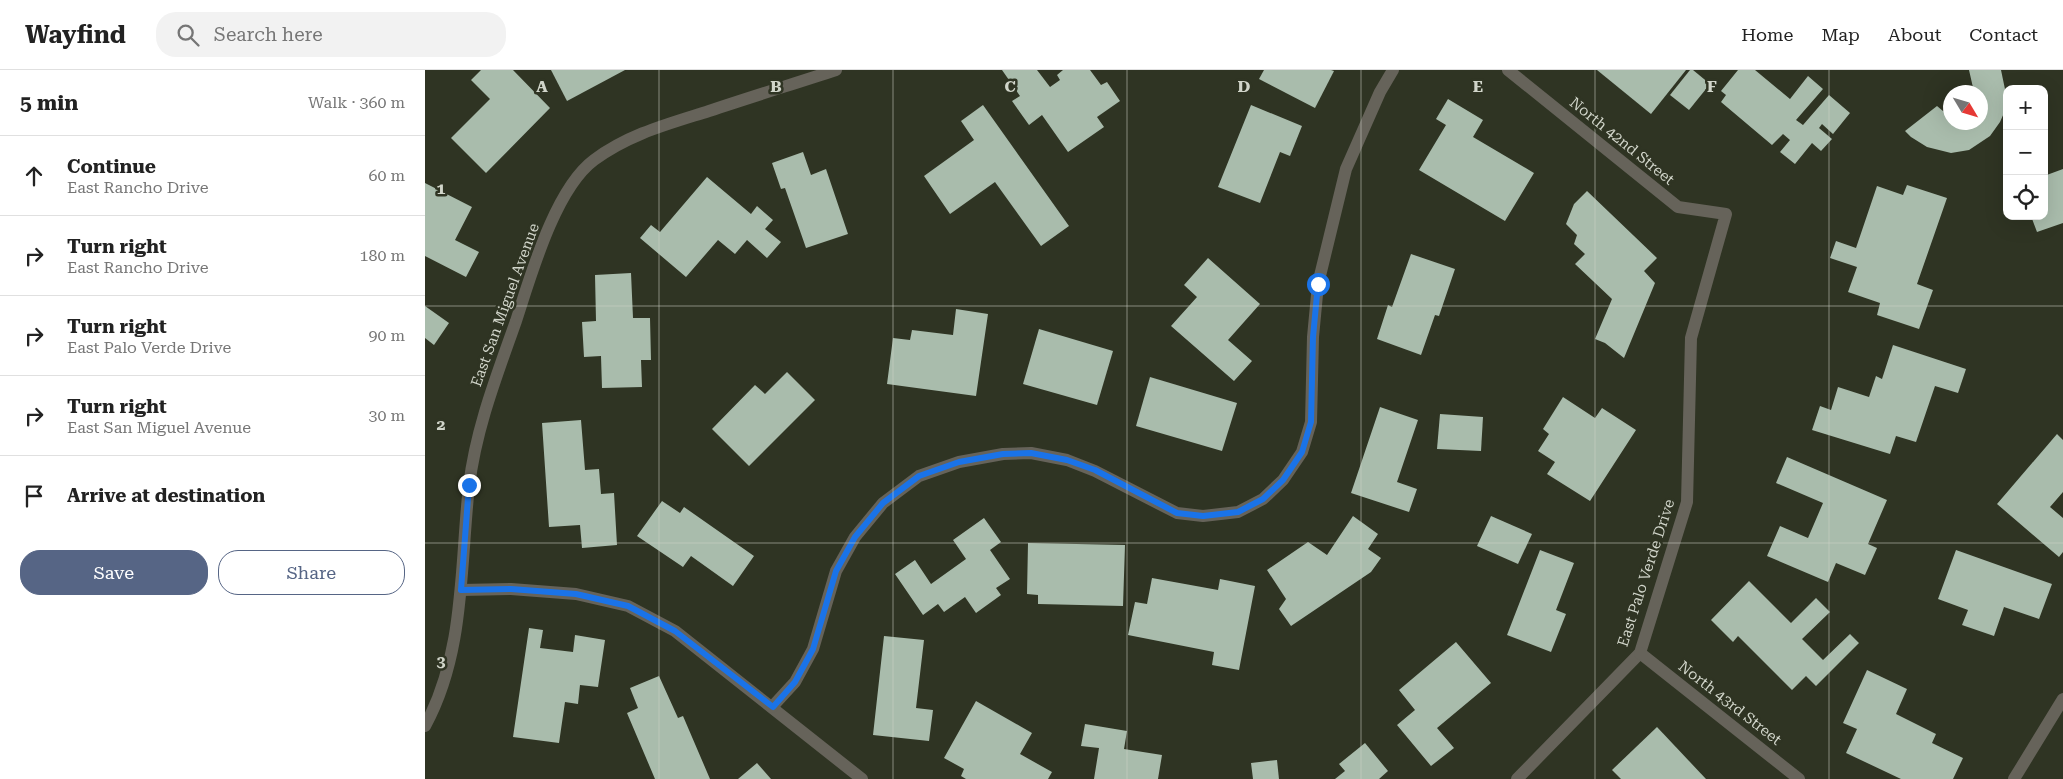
<!DOCTYPE html>
<html lang="en">
<head>
<meta charset="utf-8">
<style>
  :root { --surface:#fff; --page:#f2f2f2; --text:#222; --muted:#767676; --line:#e0e0e0; --accent:#566585 }
  body { margin:0; font-family:"Roboto Serif",serif; background:var(--page); color:var(--text) }
  .controls { position:absolute; right:15px; top:15px; display:grid; overflow:hidden; border-radius:10px; box-shadow:0 5px 20px #0002 }
  .controls button { width:45px; height:45px; display:grid; place-items:center; padding:0; border:0; border-bottom:1px solid var(--line); background:var(--surface); color:var(--text); font:25px sans-serif }
  .compass { position:absolute; left:1518px; top:15px; width:45px; height:45px; border-radius:50%; background:var(--surface); box-shadow:0 5px 20px #0002; rotate:128deg }
  .stop { position:absolute; width:15px; height:15px; margin:-11px; border:4px solid #1a73e8; border-radius:50%; background:#fff }
  .stop.end { background:#1a73e8; border-color:#fff; box-shadow:0 1px 5px #0008 }
  .list { margin:0; padding:0; list-style:none }
  h2 { display:flex; justify-content:space-between; align-items:center; height:65px; margin:0; padding:0 20px; font-size:21px }
  h2 small { font-size:16px; font-weight:400; color:var(--muted) }
  .list li { display:grid; grid-template-columns:32px 1fr auto; gap:15px; align-items:center; box-sizing:border-box; height:80px; padding:0 20px; border-top:1px solid var(--line) }
  .list b { display:block; font-size:19px; white-space:nowrap }
  .list p { margin:0; font-size:16px; white-space:nowrap; color:var(--muted) }
  .list em { font-size:16px; font-style:normal; color:var(--muted) }
  .actions { display:flex; gap:10px; padding:15px 20px }
  .actions a { flex:1; padding:11px 0; border:1px solid var(--accent); border-radius:20px; text-align:center; font-size:18px; color:var(--accent) }
  .actions .main { background:var(--accent); color:#fff }
  .icon { flex:none; width:28px; height:28px; fill:none; stroke:currentColor; stroke-width:2; stroke-linecap:round; stroke-linejoin:round }
  .map { position:relative; flex:none; width:1638px; height:709px; overflow:hidden }
  header { display:flex; align-items:center; gap:30px; box-sizing:border-box; height:70px; padding:0 25px; background:var(--surface); border-bottom:1px solid var(--line) }
  header strong { font-size:24px }
  nav { display:flex; gap:28px; margin-inline-start:auto; font-size:18px }
  .search { width:350px; height:45px; background:var(--page); display:flex; align-items:center; gap:12px; box-sizing:border-box; padding:0 18px; border-radius:20px; color:var(--muted); font-size:19px }
  main { display:flex }
  aside { flex:1; background:var(--surface) }
  .map>svg:first-child { display:block }
</style>
</head>
<body>
<header>
<strong>Wayfind</strong>
<div class="search"><svg class="icon" aria-label="search" viewBox="0 0 24 24"><circle cx="10" cy="10" r="6"/><path d="M15 15l6 6"/></svg>Search here</div>
<nav><a>Home</a><a>Map</a><a>About</a><a>Contact</a></nav>
</header>
<main>
<aside>
<h2>5 min<small>Walk · 360 m</small></h2>
<ul class="list">
<li><svg class="icon" aria-label="ahead" viewBox="0 0 24 24"><path d="M12 20V5M6 11l6-6 6 6"/></svg><div><b>Continue</b><p>East Rancho Drive</p></div><em>60 m</em></li>
<li><svg class="icon" aria-label="right" viewBox="0 0 24 24"><path d="M7 20v-9h11M14 6l5 5-5 5"/></svg><div><b>Turn right</b><p>East Rancho Drive</p></div><em>180 m</em></li>
<li><svg class="icon" aria-label="right" viewBox="0 0 24 24"><path d="M7 20v-9h11M14 6l5 5-5 5"/></svg><div><b>Turn right</b><p>East Palo Verde Drive</p></div><em>90 m</em></li>
<li><svg class="icon" aria-label="right" viewBox="0 0 24 24"><path d="M7 20v-9h11M14 6l5 5-5 5"/></svg><div><b>Turn right</b><p>East San Miguel Avenue</p></div><em>30 m</em></li>
<li><svg class="icon" aria-label="arrive" viewBox="0 0 24 24"><path d="M6 21V4h12l-3 4 3 4H6"/></svg><div><b>Arrive at destination</b></div></li>
</ul>
<div class="actions"><a class="main">Save</a><a>Share</a></div>
</aside>
<div class="map">
<svg width="1638" height="709" viewBox="0 0 1638 709">
  <rect width="100%" height="100%" fill="#2f3423"/>
  <g fill="#a9bcac">
    <polygon points="56,0 88,0 125,38 61,103 26,68 65,29 46,10"/>
    <polygon points="126,0 200,0 142,31"/>
    <polygon points="577,0 612,0 625,17 635,10 632,5 638,0 665,0 676,15 682,12 695,31 672,47 679,57 643,82 617,45 604,55 587,31 595,26"/>
    <polygon points="839,0 906,0 909,1 890,38 834,9"/>
    <polygon points="1172,0 1261,0 1226,44"/>
    <polygon points="1265,0 1268,0 1285,14 1264,40 1245,25"/>
    <polygon points="1313,0 1330,0 1365,29 1383,6 1398,19 1371,50 1378,55 1404,25 1425,43 1408,64 1397,54 1394,58 1407,69 1396,81 1387,73 1370,94 1355,82 1365,70 1358,64 1347,75 1296,32 1301,25 1296,21"/>
    <polygon points="1544,0 1576,0 1581,24 1579,43 1575,52 1565,66 1544,80 1526,83 1502,77 1486,67 1480,61 1512,36 1518,41 1526,43 1526,52 1556,52 1556,22 1549,22"/>
    <polygon points="1023,29 1058,50 1048,67 1109,103 1080,151 994,100 1021,55 1011,49"/>
    <polygon points="558,35 644,156 616,176 570,112 525,144 499,106 549,70 536,51"/>
    <polygon points="826,35 877,56 865,86 855,82 835,133 793,117"/>
    <polygon points="378,82 386,105 401,99 423,164 381,178 360,118 356,119 347,93"/>
    <polygon points="1638,99 1638,153 1612,162 1606,146 1619,146 1619,106"/>
    <polygon points="282,107 326,144 332,136 348,150 340,159 356,172 342,188 322,170 310,184 293,170 261,207 215,168 226,155 235,162"/>
    <polygon points="0,113 47,137 30,170 54,182 41,207 0,186"/>
    <polygon points="1482,115 1522,128 1492,214 1508,220 1494,259 1452,245 1455,233 1423,222 1432,197 1405,188 1411,171 1431,178 1452,116 1478,125"/>
    <polygon points="1162,121 1232,188 1219,201 1230,213 1199,288 1180,273 1170,269 1187,229 1150,194 1160,184 1149,174 1152,165 1141,154 1149,134"/>
    <polygon points="986,184 1030,199 1014,246 1010,245 996,285 952,269 963,235 967,237"/>
    <polygon points="783,188 835,234 803,270 827,291 809,311 746,256 772,227 759,215"/>
    <polygon points="206,203 208,248 225,248 226,290 216,290 217,317 177,318 176,286 159,287 157,252 171,251 170,205"/>
    <polygon points="0,236 24,253 9,275 0,268"/>
    <polygon points="531,239 563,244 551,326 462,314 468,268 485,270 487,260 528,265"/>
    <polygon points="614,259 688,281 672,335 598,314"/>
    <polygon points="1468,275 1541,299 1533,323 1510,316 1491,372 1471,366 1465,384 1387,360 1395,336 1406,340 1413,317 1444,327 1451,306 1457,309"/>
    <polygon points="362,302 390,330 324,396 287,359 330,315 340,324"/>
    <polygon points="725,307 812,333 797,381 711,356"/>
    <polygon points="1138,327 1170,348 1177,338 1211,360 1165,431 1122,404 1130,392 1113,381 1124,364 1118,359"/>
    <polygon points="955,337 993,350 972,412 992,419 984,442 926,423"/>
    <polygon points="1015,344 1058,347 1056,381 1012,379"/>
    <polygon points="156,350 160,400 174,399 176,424 189,423 192,475 157,478 155,455 124,457 117,353"/>
    <polygon points="1632,364 1638,370 1638,422 1625,437 1638,448 1638,482 1634,487 1572,434"/>
    <polygon points="1362,387 1462,430 1443,474 1452,478 1440,505 1411,493 1403,512 1342,486 1355,456 1383,468 1398,433 1351,413"/>
    <polygon points="237,431 255,443 259,437 329,486 308,516 266,486 258,497 212,466"/>
    <polygon points="928,446 953,464 943,479 956,488 946,502 866,556 854,539 861,529 842,500 883,472 902,485"/>
    <polygon points="1066,446 1107,464 1093,494 1052,476"/>
    <polygon points="559,448 576,472 565,480 585,509 571,518 576,525 551,543 540,527 519,542 513,534 498,545 470,504 490,490 506,514 541,489 528,470"/>
    <polygon points="603,473 700,475 698,536 613,534 613,525 602,524"/>
    <polygon points="1115,480 1149,493 1131,540 1141,544 1126,582 1082,565"/>
    <polygon points="1531,480 1627,514 1614,549 1579,537 1569,566 1537,555 1543,540 1513,529"/>
    <polygon points="727,508 793,520 795,509 830,516 814,600 787,595 789,582 703,565 710,532 722,534"/>
    <polygon points="1324,511 1366,553 1391,528 1405,542 1377,569 1398,590 1425,564 1434,573 1391,616 1381,606 1367,620 1313,566 1308,572 1286,550"/>
    <polygon points="104,558 118,560 115,578 148,582 150,565 180,570 173,617 155,615 153,634 140,632 134,673 88,667"/>
    <polygon points="459,566 499,570 491,638 508,640 504,671 448,665"/>
    <polygon points="1031,572 1066,613 1012,658 1029,678 1006,696 972,655 990,640 974,620"/>
    <polygon points="1442,600 1482,619 1471,644 1511,664 1507,673 1538,688 1528,709 1476,709 1421,683 1432,659 1418,653"/>
    <polygon points="234,606 253,648 258,646 285,709 230,709 202,643 213,638 205,618"/>
    <polygon points="551,631 607,663 595,684 627,702 623,709 541,709 536,706 539,699 519,688"/>
    <polygon points="660,654 702,661 699,679 737,685 733,709 669,709 674,678 656,676"/>
    <polygon points="1232,657 1281,709 1196,709 1187,700"/>
    <polygon points="940,673 963,701 954,709 910,709 920,701 914,694"/>
    <polygon points="852,690 854,709 828,709 826,693"/>
    <polygon points="332,693 346,709 313,709"/>
  </g>
  <g fill="none" stroke-linecap="round" stroke-linejoin="round">
    <g stroke="#66635a" stroke-width="12">
      <polyline points="1083,0 1253,137 1301,144 1266,268 1262,432 1215,583 1092,709"/>
      <polyline points="36,520 86,519 151,524 203,536 250,561 437,709"/>
      <polyline points="1215,583 1374,709"/>
      <polyline points="347,637 370,612 388,579 411,501 430,467 458,433 494,406 534,392 578,384 606,383 642,390 670,401 752,443 778,446 813,442 838,429 858,410 877,382 886,352 888,267 893,214 921,99 955,22 968,0"/>
      <path d="M0,656C40,583 35,497 44,416C51,358 72,305 91,251C106,205 130,119 169,90C204,64 243,54 284,41C326,27 368,14 411,0"/>
      <polyline points="1589,709 1638,629"/>
    </g>
  </g>
  <g fill="none" stroke-linecap="round" stroke-linejoin="round">
    <polyline stroke="#1a73e8" stroke-width="6" points="44,415 36,520 86,519 151,524 203,536 250,561 348,637 370,612 388,579 411,501 430,467 458,433 494,406 534,392 578,384 606,383 642,390 670,400 752,443 778,446 813,442 838,429 858,410 877,382 886,352 888,267 893,214"/>
  </g>
  <path fill="none" stroke="#d1d5ca" stroke-width="1" stroke-opacity="0.55" d="M234,0V709M468,0V709M702,0V709M936,0V709M1170,0V709M1404,0V709M0,236H1638M0,473H1638"/>
  <g text-anchor="middle" stroke-width="5" stroke-linejoin="round" paint-order="stroke">
    <g font-size="15" fill="#d1d5ca" stroke="#2f3423">
      <text transform="translate(1197 71) rotate(39)" y="5">North 42nd Street</text>
      <text transform="translate(80 235) rotate(-70)" y="5">East San Miguel Avenue</text>
      <text transform="translate(1221 503) rotate(-72)" y="5">East Palo Verde Drive</text>
      <text transform="translate(1305 633) rotate(38)" y="5">North 43rd Street</text>
    </g>
  </g>
  <g font-size="16" text-anchor="middle" font-weight="bold" fill="#d1d5ca" stroke="#2f3423" stroke-width="5" stroke-linejoin="round" paint-order="stroke">
    <text x="117" y="22">A</text>
    <text x="351" y="22">B</text>
    <text x="585" y="22">C</text>
    <text x="819" y="22">D</text>
    <text x="1053" y="22">E</text>
    <text x="1287" y="22">F</text>
    <text x="16" y="124">1</text>
    <text x="16" y="360">2</text>
    <text x="16" y="597">3</text>
  </g>
</svg>
<div class="controls">
<button>+</button>
<button>−</button>
<button><svg class="icon" aria-label="locate" viewBox="0 0 24 24"><circle cx="12" cy="12" r="6"/><path d="M12 2v4M12 18v4M2 12h4M18 12h4"/></svg></button>
</div>
<svg class="compass" viewBox="-18 -18 36 36"><path d="M0-13l5 13h-10z" fill="#e53935"/><path d="M0 13l5-13h-10z" fill="#767676"/></svg>
<div class="stop" style="left:893px;top:214px"></div>
<div class="stop end" style="left:44px;top:415px"></div>
</div>
</main>
</body>
</html>
